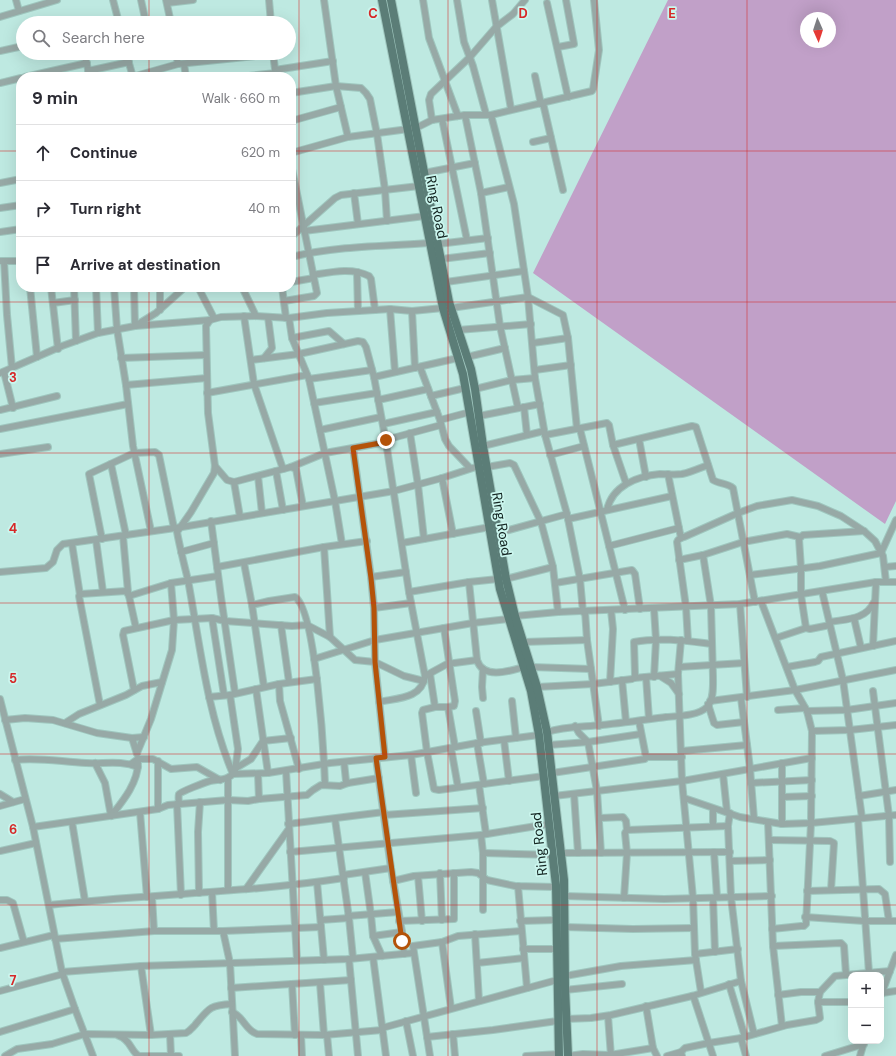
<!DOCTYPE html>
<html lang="en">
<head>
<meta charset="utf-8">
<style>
  :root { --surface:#fff; --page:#f7f7f7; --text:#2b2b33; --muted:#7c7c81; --line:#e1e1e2 }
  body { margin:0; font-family:"DM Sans",sans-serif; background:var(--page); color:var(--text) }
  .controls { position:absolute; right:12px; bottom:12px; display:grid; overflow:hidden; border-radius:8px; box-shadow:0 4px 16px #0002 }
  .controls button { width:36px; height:36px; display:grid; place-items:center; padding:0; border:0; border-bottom:1px solid var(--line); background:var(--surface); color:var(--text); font:20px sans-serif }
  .compass { position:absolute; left:800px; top:12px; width:36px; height:36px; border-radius:50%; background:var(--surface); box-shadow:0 4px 16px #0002; rotate:177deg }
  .stop { position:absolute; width:12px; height:12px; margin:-9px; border:3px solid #b45309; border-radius:50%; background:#fff }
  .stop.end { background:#b45309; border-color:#fff; box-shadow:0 1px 4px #0008 }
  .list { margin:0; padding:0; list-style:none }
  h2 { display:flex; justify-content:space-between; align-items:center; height:52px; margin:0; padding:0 16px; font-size:17px }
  h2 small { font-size:13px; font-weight:400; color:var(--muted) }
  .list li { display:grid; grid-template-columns:26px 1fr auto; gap:12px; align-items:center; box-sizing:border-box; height:56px; padding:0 16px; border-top:1px solid var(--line) }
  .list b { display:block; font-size:15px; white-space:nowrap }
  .list em { font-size:13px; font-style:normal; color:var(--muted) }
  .icon { flex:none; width:22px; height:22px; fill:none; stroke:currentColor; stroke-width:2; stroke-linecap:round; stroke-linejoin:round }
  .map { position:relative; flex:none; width:896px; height:1056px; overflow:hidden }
  .search { position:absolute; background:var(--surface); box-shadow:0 4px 16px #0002; left:16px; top:16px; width:280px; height:44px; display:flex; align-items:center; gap:10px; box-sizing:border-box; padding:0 14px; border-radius:22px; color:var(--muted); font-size:15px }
  .panel { position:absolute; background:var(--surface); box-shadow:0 4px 16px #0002; left:16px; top:72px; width:280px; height:220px; border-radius:16px }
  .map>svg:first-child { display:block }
</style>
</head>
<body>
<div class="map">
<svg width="896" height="1056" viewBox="0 0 896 1056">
  <rect width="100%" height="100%" fill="#bee9e1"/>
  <path fill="#c1a0c8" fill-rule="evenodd" d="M668,0H896V501L885,524L533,273ZM806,18H830V42H806Z"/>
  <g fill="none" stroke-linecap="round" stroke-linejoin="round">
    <defs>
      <g id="minor">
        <polyline points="16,0 19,11"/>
        <polyline points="113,0 119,23"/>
        <polyline points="141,0 146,23"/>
        <polyline points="166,0 171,23"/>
        <polyline points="269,0 271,23"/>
        <polyline points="324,0 336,86 348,137"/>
        <polyline points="423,0 429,38 458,116"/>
        <polyline points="457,0 464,42 473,66 486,114"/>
        <polyline points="492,0 511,109"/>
        <polyline points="167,3 193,0"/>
        <polyline points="547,3 568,97"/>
        <polyline points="0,17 57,0"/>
        <polyline points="159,23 170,21"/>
        <polyline points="558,47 574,44 566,0"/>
        <polyline points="0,51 23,46"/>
        <polyline points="84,53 90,77"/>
        <polyline points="126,53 133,77"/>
        <polyline points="176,53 178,64"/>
        <polyline points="273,53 276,77"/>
        <polyline points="184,64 186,77"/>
        <polyline points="275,70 333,61"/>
        <polyline points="88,71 129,62"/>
        <polyline points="535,76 541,104"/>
        <polyline points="25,77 87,63"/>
        <polyline points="132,77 178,64 274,54"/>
        <polyline points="239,77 276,73"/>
        <polyline points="0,83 21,78"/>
        <polyline points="291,93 336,86 361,88 366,93 370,99 377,134 385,190 387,221"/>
        <polyline points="543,103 563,190"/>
        <polyline points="465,115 481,193 500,326 518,408"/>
        <polyline points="491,115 514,204 528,297 535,378 545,435 567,514 580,579 583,612"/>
        <polyline points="442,119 467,240"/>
        <polyline points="432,120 429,100 431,94 470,57 496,27 513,14 525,0"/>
        <polyline points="291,121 341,107"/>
        <polyline points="533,142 551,138"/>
        <polyline points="291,153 348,137 416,128 432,120 465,115 491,115 592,91 593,89 599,50 594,0"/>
        <polyline points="424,173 475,163"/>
        <polyline points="0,183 21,179"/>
        <polyline points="354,193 358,224"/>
        <polyline points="481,193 509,187"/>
        <polyline points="0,208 21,205"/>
        <polyline points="304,231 425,216"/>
        <polyline points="0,232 21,229"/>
        <polyline points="291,237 335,198 341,195 419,186"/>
        <polyline points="438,244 488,238"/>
        <path d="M291,257C336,246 384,246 431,243"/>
        <polyline points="441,259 490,253"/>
        <polyline points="1,261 21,261"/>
        <polyline points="4,261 7,315 12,368"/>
        <polyline points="357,272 358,311"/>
        <path d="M313,275C331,272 352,267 369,276L371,279L375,310"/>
        <polyline points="291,282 314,278"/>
        <polyline points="446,282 524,271"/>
        <polyline points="30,287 37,357"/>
        <polyline points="51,287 58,349"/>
        <polyline points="74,287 76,341"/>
        <polyline points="96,287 98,333"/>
        <polyline points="114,287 117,329 126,385 133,446 151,531"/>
        <polyline points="134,287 135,326 210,320"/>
        <polyline points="160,287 160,310"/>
        <polyline points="198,287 214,318"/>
        <polyline points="242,287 256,316"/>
        <polyline points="282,287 286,318"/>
        <polyline points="284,301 314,296 317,293 291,164"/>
        <polyline points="53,303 75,300"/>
        <polyline points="451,308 528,297 563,315 568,338 577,429"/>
        <polyline points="390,309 395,372"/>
        <polyline points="412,311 415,368"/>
        <polyline points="244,316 254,384 283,469"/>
        <polyline points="289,318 292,338 309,379 335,501 342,544"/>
        <polyline points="458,330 531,324"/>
        <polyline points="292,338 329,331 344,344"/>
        <polyline points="533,343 568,338"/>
        <polyline points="467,357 505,348"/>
        <polyline points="121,358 206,355"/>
        <polyline points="264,358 272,348 268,317"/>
        <path d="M251,360L299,354L358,341L363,342L366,347L374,377L386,442L409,592L425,676C422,699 397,698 379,702"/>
        <polyline points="420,367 440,420 445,439 449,446 470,468"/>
        <polyline points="535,370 571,365"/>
        <polyline points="4,372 13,408"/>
        <polyline points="0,373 62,346 98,333 135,326 156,313 185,287"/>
        <polyline points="374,377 458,358"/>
        <polyline points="309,379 372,370"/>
        <polyline points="126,385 207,378"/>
        <polyline points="475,389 512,380 535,378"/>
        <polyline points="207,393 307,375"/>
        <polyline points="431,396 465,388"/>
        <polyline points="378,400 428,389"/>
        <polyline points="314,403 377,393"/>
        <polyline points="524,407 527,435"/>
        <polyline points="0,410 57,396"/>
        <polyline points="479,416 540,404"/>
        <polyline points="440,420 470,412"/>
        <polyline points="383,424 437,412"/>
        <polyline points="0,429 128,404"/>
        <polyline points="580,429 625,610"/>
        <polyline points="320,430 381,417"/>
        <polyline points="410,433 418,485 424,539"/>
        <polyline points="545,435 607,423 609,425 613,445 626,483"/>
        <polyline points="639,439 646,477"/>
        <polyline points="385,440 441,425"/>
        <path d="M613,445L692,426L696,427L713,480C719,484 727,483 733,488L755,602"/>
        <polyline points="483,446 544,431"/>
        <polyline points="353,448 371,577 374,608 375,662 385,757"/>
        <polyline points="0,454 48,447"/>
        <polyline points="550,455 584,446"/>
        <polyline points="111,464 126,535"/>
        <polyline points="215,466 227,480 234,482 291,467 325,453 386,442"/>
        <polyline points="291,467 296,469 303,506"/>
        <polyline points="487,467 510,463 514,465 541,522 553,567 558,612"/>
        <polyline points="276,471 283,510"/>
        <polyline points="668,474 681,538 684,537 738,513 757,506 792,500 818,506 841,516 864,531 875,541 883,556 886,582"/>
        <polyline points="258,476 262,513"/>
        <polyline points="442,478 453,534"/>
        <polyline points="234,482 240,517"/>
        <path d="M607,510C612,486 637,476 660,474C667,474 674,475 682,474C691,472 700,468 708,465"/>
        <polyline points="568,519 672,496"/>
        <polyline points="211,521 221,597 235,693"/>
        <polyline points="498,533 567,514"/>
        <polyline points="123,536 128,592"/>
        <polyline points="681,538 678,540 677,542 686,607 688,641"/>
        <polyline points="102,539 89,474 134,453 155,452 159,455 174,528"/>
        <polyline points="96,540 103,592"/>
        <polyline points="402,543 490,527"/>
        <polyline points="72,544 80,595"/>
        <polyline points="609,546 679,528"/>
        <polyline points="324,547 330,637"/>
        <polyline points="181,552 214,543"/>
        <polyline points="679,560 703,555 743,542 787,534 800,537"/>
        <polyline points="244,563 252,605"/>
        <polyline points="217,567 324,547 367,541"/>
        <polyline points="885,567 896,566"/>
        <polyline points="0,572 46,568 53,562 57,550 63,544 182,527 394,491 442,478 479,466"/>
        <polyline points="750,575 820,566 881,553 896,520"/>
        <polyline points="371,577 406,572"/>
        <polyline points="506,579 553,567"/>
        <path d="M469,582L477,660C483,680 510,671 524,667"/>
        <polyline points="555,583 632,570 635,574 640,609"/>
        <polyline points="822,591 843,680 862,818"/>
        <polyline points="409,592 469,582 498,579"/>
        <polyline points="129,596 171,583 218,576"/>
        <polyline points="761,601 795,690 807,711 812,731 811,823 806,924 804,926 801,926 772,929"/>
        <polyline points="740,604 747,697"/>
        <polyline points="374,608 411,603"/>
        <polyline points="654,609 656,640 654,677"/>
        <polyline points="585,611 587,640 599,726"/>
        <polyline points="515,616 558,612 740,604 876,582 896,582"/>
        <polyline points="212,618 224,695"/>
        <polyline points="854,618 861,648"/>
        <path d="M830,622C846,619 866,620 874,602"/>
        <polyline points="281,625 289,682"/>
        <polyline points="444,628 455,701 454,706 448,707"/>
        <polyline points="806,628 801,595 801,568 799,539 803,535 864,531"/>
        <polyline points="776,638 806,628 810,629 830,625"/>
        <polyline points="681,640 678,674 682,781 693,898 695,954 701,992"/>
        <polyline points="523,642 587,640"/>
        <polyline points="873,646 876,582"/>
        <polyline points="314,659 375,640 473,623 508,619"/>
        <polyline points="531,667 591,669"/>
        <polyline points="679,667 744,663"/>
        <polyline points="787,667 815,662 818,661 821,657 896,641"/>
        <polyline points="430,674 435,707"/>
        <polyline points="425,676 447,664 477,660"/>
        <polyline points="660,676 671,683 679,694"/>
        <polyline points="646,677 649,719"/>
        <polyline points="634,678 678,674"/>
        <polyline points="622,680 626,722"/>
        <polyline points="610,682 613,629 611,610"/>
        <polyline points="279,684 280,701 299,769"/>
        <path d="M264,687L252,605L269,601L295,597C316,610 324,756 325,785"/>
        <path d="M537,687L593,684L632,679L634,678L635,675L634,642C660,637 687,641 712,644"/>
        <polyline points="256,689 268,773"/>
        <polyline points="134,690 123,635 124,631 174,620 194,619 212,618 225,621 292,626 307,625 330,637 355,660 375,662 404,676 424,681"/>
        <polyline points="873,691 889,816 890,862"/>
        <polyline points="209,697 230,695 279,684 317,679"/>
        <polyline points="483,698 482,687 483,669"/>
        <polyline points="741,698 750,768 754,819"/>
        <polyline points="0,699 33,827 62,972 75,1009 93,1056"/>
        <polyline points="512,701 516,738"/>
        <polyline points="710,701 795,690 896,670"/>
        <polyline points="708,704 714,723 717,725 744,722"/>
        <polyline points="100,705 79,596 81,594 126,591 129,596 136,628"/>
        <polyline points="778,710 805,708"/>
        <polyline points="476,711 481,743"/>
        <polyline points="807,711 847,710 896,703"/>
        <polyline points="5,720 25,718 53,720 97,733 132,738 144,737"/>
        <polyline points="65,723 79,714 126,695 142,686 162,682"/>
        <polyline points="575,726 579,733 588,742 597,791 601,853"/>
        <polyline points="812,731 850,730 896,725"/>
        <path d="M547,732C565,726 583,727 602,725C623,723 644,720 666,717C678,716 698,716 707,707C714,700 713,686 713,677L711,606L703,555"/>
        <polyline points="132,738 137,754"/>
        <polyline points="504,740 509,781"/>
        <polyline points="477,743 484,784"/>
        <polyline points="549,745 588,742 641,734"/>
        <polyline points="455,747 448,707 435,707 423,710 422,713 427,752 434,789 439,790 544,776"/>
        <polyline points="451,748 458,787"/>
        <polyline points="682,751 747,745"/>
        <polyline points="137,753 151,719 172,650 174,620 171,583"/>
        <polyline points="411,755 416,793"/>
        <polyline points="646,757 682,757"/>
        <polyline points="376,758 391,868 402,932 404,954"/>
        <path d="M15,760C39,757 62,762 86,763C104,764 121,760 138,767"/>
        <polyline points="344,762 346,781 348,783"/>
        <polyline points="95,763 105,783 111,816"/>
        <polyline points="782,763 782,824"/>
        <polyline points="131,764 138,759 153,759 171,769 197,767 220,780"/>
        <polyline points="236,768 251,759 263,741 291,738"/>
        <polyline points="286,771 297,960"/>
        <polyline points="552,773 645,759 646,757 639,721"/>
        <path d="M233,774C207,713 200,645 188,580C184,564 180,548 177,532L191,512L214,473L215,466L208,413L206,326L210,320L221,317L256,316L289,318L327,313L375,310L390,309L412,311L443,308"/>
        <polyline points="233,774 268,773 330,763 411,755 477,743 539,735"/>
        <polyline points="258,774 259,799"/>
        <polyline points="723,774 727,812"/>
        <polyline points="228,778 228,890"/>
        <polyline points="751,783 812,780"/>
        <polyline points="479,785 486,834"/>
        <polyline points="0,794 13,802"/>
        <polyline points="574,794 578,853"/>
        <polyline points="554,796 682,781 812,758"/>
        <polyline points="859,796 896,790"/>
        <polyline points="782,797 812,796"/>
        <polyline points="684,798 740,817 782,824 811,823 896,815"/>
        <polyline points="177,804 181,895"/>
        <path d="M179,804C179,801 178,797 179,794C180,792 206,782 210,781C220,779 229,781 235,771L238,749L230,695"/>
        <polyline points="0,806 25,799"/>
        <polyline points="158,809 158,761"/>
        <polyline points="140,812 147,897"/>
        <polyline points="730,813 728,826 731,897 741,981 754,1034"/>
        <polyline points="384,815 483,808"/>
        <path d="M111,816C122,802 138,783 138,763"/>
        <polyline points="600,818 623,817 626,821 627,830"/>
        <polyline points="335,819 349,918 353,958"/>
        <polyline points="858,819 869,973"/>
        <polyline points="72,822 85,901"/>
        <polyline points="768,822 773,946 782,1026"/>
        <polyline points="288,824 384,812"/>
        <polyline points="713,826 713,809"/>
        <polyline points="33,827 158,809 168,805 228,800 248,801 259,799 307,795 313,790 321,785 340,786 348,783 379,778"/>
        <polyline points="481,835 483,853 483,910"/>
        <polyline points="769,840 830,841 834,843 831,890"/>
        <polyline points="0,851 36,843"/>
        <polyline points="290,852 481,835 549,824"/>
        <polyline points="714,852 717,897"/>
        <polyline points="483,853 553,855"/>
        <polyline points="561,853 730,852"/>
        <polyline points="730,861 770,860"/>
        <polyline points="365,872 371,915 373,936 382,956"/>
        <polyline points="440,873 442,920"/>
        <polyline points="343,875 391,868"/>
        <polyline points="418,876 422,921"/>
        <polyline points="393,881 414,876 471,872 478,873 487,880 515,886 556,887"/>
        <polyline points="317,882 324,960"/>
        <polyline points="518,886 527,988"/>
        <polyline points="246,889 288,830"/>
        <polyline points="807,891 879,889 885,894 889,921"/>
        <polyline points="212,892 214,931"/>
        <polyline points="199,893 198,832 200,802"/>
        <polyline points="564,896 664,899 772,896"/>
        <polyline points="152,897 154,931"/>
        <polyline points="624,898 627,853 625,833 627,830 728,826"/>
        <polyline points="713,898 715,952"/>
        <polyline points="0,900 7,900 13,903 24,942"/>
        <path d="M49,905C147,894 246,893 344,878"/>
        <polyline points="348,916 398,912"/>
        <polyline points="805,917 864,921 896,921"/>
        <polyline points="321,920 349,918"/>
        <polyline points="399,921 454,919 454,873"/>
        <polyline points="520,921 556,920"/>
        <polyline points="564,927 633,929 694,928"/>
        <polyline points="223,931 230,963 235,1056"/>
        <polyline points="475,934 479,1001"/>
        <polyline points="373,936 402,932"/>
        <polyline points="55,939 154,931 223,931 321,927"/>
        <polyline points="442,942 451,1008"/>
        <polyline points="773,946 841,943 844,946 846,975"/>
        <polyline points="0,948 54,935"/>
        <polyline points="523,949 556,949"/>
        <polyline points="695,954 738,949"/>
        <polyline points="373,957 386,1056"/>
        <polyline points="349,959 358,1056"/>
        <polyline points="477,963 524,958"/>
        <polyline points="141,966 151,1035"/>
        <polyline points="62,972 141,966 349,959 413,953"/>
        <polyline points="565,976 621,966 696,960"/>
        <polyline points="320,983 324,1035"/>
        <polyline points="292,984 295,1035"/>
        <polyline points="729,984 745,1037"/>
        <polyline points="231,988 351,980"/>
        <polyline points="565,990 622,984"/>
        <polyline points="0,991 63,974"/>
        <polyline points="882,993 896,991"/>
        <polyline points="778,995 801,992 820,992"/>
        <polyline points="881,995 896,955"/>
        <polyline points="692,996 694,998 713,1056"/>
        <polyline points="818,1002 851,1002"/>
        <polyline points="646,1006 653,1048 657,1056"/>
        <path d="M232,1012C244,1017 245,1030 257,1034L324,1035L382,1030"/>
        <polyline points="608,1016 611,1056"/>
        <polyline points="566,1019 591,1018 611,1015 692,996 741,981"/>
        <polyline points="406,1021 413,1056"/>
        <polyline points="382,1028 557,980"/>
        <polyline points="0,1032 75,1009"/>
        <polyline points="170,1034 171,1056"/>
        <polyline points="453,1034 455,1056"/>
        <polyline points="301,1035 302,1056"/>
        <polyline points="327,1035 329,1056"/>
        <path d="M119,1036C131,1040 131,1052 139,1056H179"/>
        <polyline points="427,1037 493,1030 557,1021"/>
        <polyline points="741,1038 746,1056"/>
        <path d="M5,1056L17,1049L52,1044L85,1034L151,1035L186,1033C190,1031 192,1028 195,1025C209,1008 210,1005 232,1004"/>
        <polyline points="430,1056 413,946 442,942 458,936 521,931"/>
        <polyline points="526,1056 559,1054"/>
        <polyline points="568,1056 583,1054 610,1055 653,1048"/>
        <polyline points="667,1056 681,1052"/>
        <polyline points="682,1056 681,1052 685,1048 709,1043 741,1038 787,1025 816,1020 820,1018 818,1002 820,992 835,976 890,971"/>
        <polyline points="825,1056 864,1044"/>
        <polyline points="860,1056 864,1042"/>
      </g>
      <g id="major">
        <polyline points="382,0 443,308 463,374 500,589 531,691 539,735 556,885 559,1056"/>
        <polyline points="391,0 449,302 471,369 475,389 483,446 506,579 515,616 537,687 547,732 564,880 565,987 568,1056"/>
      </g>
    </defs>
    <use href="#minor" stroke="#9fc6be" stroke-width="8"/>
    <use href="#major" stroke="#9fc6be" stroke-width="10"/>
    <use href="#minor" stroke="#97a9a6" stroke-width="6"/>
    <use href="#major" stroke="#5b7d77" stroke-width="8"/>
  </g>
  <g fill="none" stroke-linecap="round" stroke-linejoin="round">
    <polyline stroke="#b45309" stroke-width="5" points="386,440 386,442 353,448 371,578 374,608 375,662 385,757 376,758 402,941"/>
  </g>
  <path fill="none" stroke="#d62828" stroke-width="1" stroke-opacity="0.55" d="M149,0V23M299,0V1056M448,0V1056M597,0V1056M747,0V1056M149,53V77M0,151H21M291,151H896M149,287V1056M0,302H896M0,453H896M0,603H896M0,754H896M0,905H896"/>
  <g text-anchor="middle" stroke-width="3.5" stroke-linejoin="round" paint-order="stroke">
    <g font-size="14" fill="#132421" stroke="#cbf6ee">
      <text transform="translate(437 207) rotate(79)" y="5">Ring Road</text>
      <text transform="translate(502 524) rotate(81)" y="5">Ring Road</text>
      <text transform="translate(539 844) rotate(-96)" y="5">Ring Road</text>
    </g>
  </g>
  <g font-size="13" text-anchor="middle" font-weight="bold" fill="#d62828" stroke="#cbf6ee" stroke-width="3.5" stroke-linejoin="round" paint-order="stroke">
    <text x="373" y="18">C</text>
    <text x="523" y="18">D</text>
    <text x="672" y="18">E</text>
    <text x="13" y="382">3</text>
    <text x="13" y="533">4</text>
    <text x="13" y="683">5</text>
    <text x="13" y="834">6</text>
    <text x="13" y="985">7</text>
  </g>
</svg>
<div class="controls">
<button>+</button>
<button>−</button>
</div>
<svg class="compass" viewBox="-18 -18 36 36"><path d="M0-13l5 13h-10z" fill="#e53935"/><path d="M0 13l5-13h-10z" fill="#7c7c81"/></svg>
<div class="stop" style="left:402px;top:941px"></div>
<div class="stop end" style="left:386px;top:440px"></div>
<div class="search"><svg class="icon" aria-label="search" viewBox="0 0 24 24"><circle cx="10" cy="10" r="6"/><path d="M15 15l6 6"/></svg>Search here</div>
<section class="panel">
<h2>9 min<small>Walk · 660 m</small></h2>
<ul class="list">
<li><svg class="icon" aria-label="ahead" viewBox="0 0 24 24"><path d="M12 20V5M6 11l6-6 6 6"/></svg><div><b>Continue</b></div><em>620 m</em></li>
<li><svg class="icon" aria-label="right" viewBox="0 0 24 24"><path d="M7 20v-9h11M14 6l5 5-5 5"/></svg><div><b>Turn right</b></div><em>40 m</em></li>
<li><svg class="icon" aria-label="arrive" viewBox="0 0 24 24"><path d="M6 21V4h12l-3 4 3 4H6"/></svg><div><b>Arrive at destination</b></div></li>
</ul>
</section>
</div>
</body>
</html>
